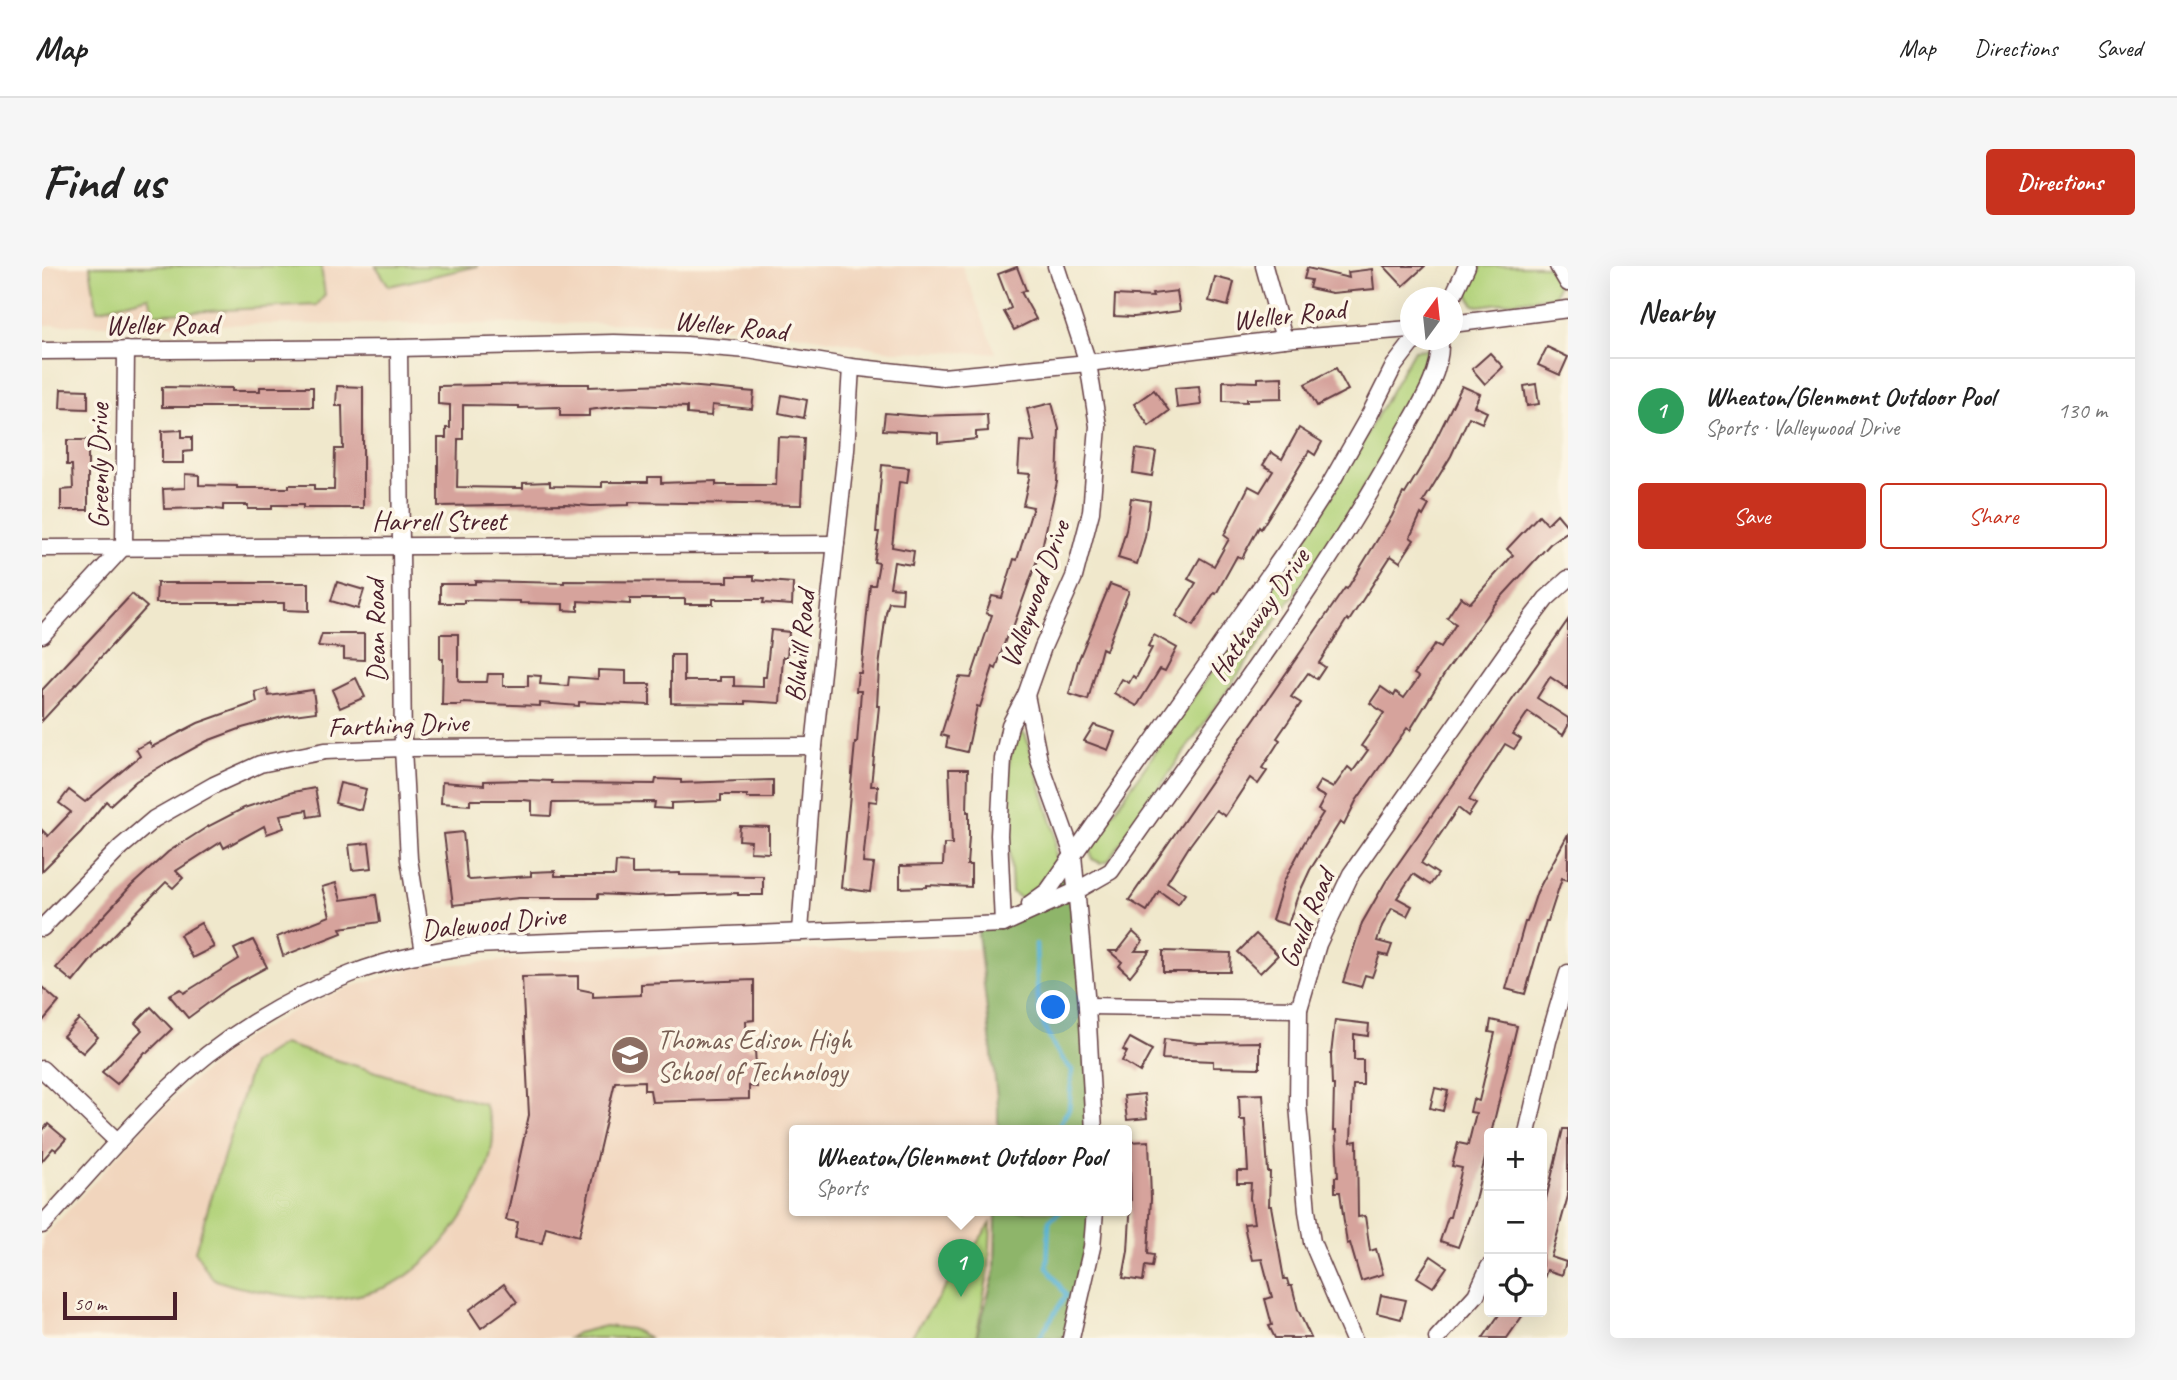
<!DOCTYPE html>
<html lang="en">
<head>
<meta charset="utf-8">
<style>
  :root { --surface:#fff; --page:#f6f6f6; --text:#222; --muted:#767676; --line:#e0e0e0; --accent:#c8321e }
  body { margin:0; font-family:Caveat,sans-serif; background:var(--page); color:var(--text) }
  .controls { position:absolute; right:21px; bottom:21px; display:grid; overflow:hidden; border-radius:7px; box-shadow:0 7px 28px #0002 }
  .controls button { width:63px; height:63px; display:grid; place-items:center; padding:0; border:0; border-bottom:2px solid var(--line); background:var(--surface); color:var(--text); font:35px sans-serif }
  .compass { position:absolute; left:1358px; top:21px; width:63px; height:63px; border-radius:50%; background:var(--surface); box-shadow:0 7px 28px #0002; rotate:15deg }
  .scale { position:absolute; left:21px; bottom:18px; width:114px; box-sizing:border-box; padding-left:7px; border:4px solid #4a1f2b; border-top:0; font-size:19px; line-height:24px; white-space:nowrap; color:#4a1f2b; -webkit-text-stroke:5px #fcf5e5; paint-order:stroke }
  .you { position:absolute; left:1012px; top:742px; width:24px; height:24px; margin:-18px; border:5px solid #fff; border-radius:50%; background:#1a73e8; box-shadow:0 0 0 10px #1a73e833 }
  .badge { display:grid; place-items:center; width:46px; height:46px; border-radius:50%; background:var(--accent); color:#fff; font-size:23px; font-weight:700 }
  .pin { position:absolute; translate:-50% -58px; filter:drop-shadow(0 2px 4px #0008) }
  .pin::after { content:''; position:absolute; top:37px; width:24px; height:21px; background:inherit; clip-path:polygon(0 0,100% 0,50% 100%) }
  .popup { position:absolute; left:747px; top:859px; width:343px; height:91px; box-sizing:border-box; display:grid; place-content:center; border-radius:7px; background:var(--surface); filter:drop-shadow(0 2px 5px #0005); font-size:23px; white-space:nowrap; color:var(--muted) }
  .popup b { font-size:26px; color:var(--text) }
  .popup::after { content:''; position:absolute; left:50%; top:100%; margin-left:-14px; border:14px solid transparent; border-top-color:var(--surface) }
  .list { margin:0; padding:0; list-style:none }
  h2 { display:flex; justify-content:space-between; align-items:center; height:91px; margin:0; padding:0 28px; font-size:30px }
  h2 small { font-size:23px; font-weight:400; color:var(--muted) }
  .list li { display:grid; grid-template-columns:46px 1fr auto; gap:21px; align-items:center; box-sizing:border-box; height:105px; padding:0 28px; border-top:2px solid var(--line) }
  .list b { display:block; font-size:26px; white-space:nowrap }
  .list p { margin:0; font-size:23px; white-space:nowrap; color:var(--muted) }
  .list em { font-size:23px; font-style:normal; color:var(--muted) }
  .actions { display:flex; gap:14px; padding:21px 28px }
  .actions a { flex:1; padding:16px 0; border:2px solid var(--accent); border-radius:7px; text-align:center; font-size:24px; color:var(--accent) }
  .actions .main { background:var(--accent); color:#fff }
  .icon { flex:none; width:38px; height:38px; fill:none; stroke:currentColor; stroke-width:2; stroke-linecap:round; stroke-linejoin:round }
  .map { position:relative; flex:none; width:1526px; height:1072px; overflow:hidden; border-radius:7px }
  header { display:flex; align-items:center; gap:42px; box-sizing:border-box; height:98px; padding:0 35px; background:var(--surface); border-bottom:2px solid var(--line) }
  header strong { font-size:33px }
  nav { display:flex; gap:38px; margin-inline-start:auto; font-size:24px }
  .intro { display:flex; align-items:center; justify-content:space-between; box-sizing:border-box; height:168px; padding:0 42px }
  h1 { margin:0; font-size:49px }
  .button { padding:18px 32px; border-radius:7px; background:var(--accent); color:#fff; font-size:24px; font-weight:700 }
  main { display:flex; gap:42px; padding:0 42px }
  aside { flex:1; background:var(--surface); border-radius:7px; box-shadow:0 7px 28px #0002 }
  .map>svg:first-child { display:block }
</style>
</head>
<body>
<header>
<strong>Map</strong>
<nav><a>Map</a><a>Directions</a><a>Saved</a></nav>
</header>
<div class="intro"><h1>Find us</h1><a class="button">Directions</a></div>
<main>
<div class="map">
<svg width="1526" height="1072" viewBox="0 0 1526 1072">
  <rect width="100%" height="100%" fill="#fcf5e5"/>
  <filter id="ink" filterUnits="userSpaceOnUse"><feTurbulence type="fractalNoise" baseFrequency=".0143" numOctaves="2"/><feDisplacementMap in="SourceGraphic" scale="14" xChannelSelector="R" yChannelSelector="G"/><feConvolveMatrix kernelMatrix="1 2 1 2 8 2 1 2 1" color-interpolation-filters="sRGB"/></filter>
  <filter id="wash" filterUnits="userSpaceOnUse"><feTurbulence type="fractalNoise" baseFrequency=".00686" numOctaves="4" result="noise"/><feDisplacementMap in="SourceGraphic" scale="28" xChannelSelector="R" yChannelSelector="G"/><feGaussianBlur stdDeviation="1.57" result="paint"/><feColorMatrix in="noise" values="0 0 0 0 0 0 0 0 0 0 0 0 0 0 0 0 0 1.4 0 .05"/><feComposite in="paint" operator="in"/></filter>
  <g filter="url(#wash)">
    <rect width="100%" height="100%" fill="#f0e8cc"/>
    <g fill="#f1d5bd">
      <polygon points="0,0 920,0 954,87 851,85 731,64 628,57 0,59"/>
      <polygon points="901,682 950,683 995,865 753,865 753,945 990,945 980,1072 0,1072 0,973 105,858 147,818 200,774 255,743 306,722 375,701 456,695 715,685"/>
    </g>
    <g fill="#b3d37b" stroke="#7e7953" stroke-width="2">
      <polygon points="48,0 279,0 283,29 275,39 112,48 107,31 55,44"/>
      <polygon points="334,0 436,0 347,20"/>
      <polygon points="1439,0 1506,0 1516,18 1512,30 1437,40 1432,39 1425,26"/>
      <polygon points="1387,83 1391,87 1387,100 1345,182 1295,267 1066,595 1059,597 1050,593 1048,584 1053,573 1282,243 1372,84"/>
      <path d="M981,466L984,470L1013,567L1014,597L996,619L979,633L970,626C969,587 959,501 974,468Z"/>
      <path d="M241,778L442,838C445,847 451,859 451,868C451,921 393,1002 344,1021C304,1036 275,1035 234,1028C221,1026 180,1019 171,1012C164,1006 159,993 153,985L210,798Z"/>
      <polygon points="949,957 947,1002 934,1072 868,1072"/>
      <polygon points="563,1060 589,1063 608,1072 527,1072 535,1067"/>
    </g>
    <g fill="#8eb56b" stroke="#6c6a4b" stroke-width="2">
      <polygon points="1031,589 1052,865 956,865 956,840 935,659 961,658 1006,625"/>
      <polygon points="954,945 1053,945 1029,1072 934,1072 953,1005"/>
    </g>
    <g fill="none" stroke-linecap="round" stroke-linejoin="round">
      <g stroke="#58b3d5" stroke-width="4.5">
        <path d="M994,678C996,734 991,760 1030,804L1027,843L1018,857L1021,865"/>
        <polyline points="997,1072 1024,1029 1005,1001 1007,955 1019,945"/>
      </g>
    </g>
    <g id="blocks">
      <g fill="#d6a39c">
        <polygon points="1342,0 1383,0 1361,20"/>
        <polygon points="975,1 984,24 979,26 994,53 972,64 962,46 969,42 956,8"/>
        <polygon points="1265,2 1307,12 1306,6 1330,3 1332,23 1290,27 1267,22 1269,14 1262,13"/>
        <polygon points="1173,11 1192,16 1186,40 1167,35"/>
        <polygon points="1135,25 1138,45 1092,51 1072,50 1073,29 1111,31 1110,28"/>
        <polygon points="1505,81 1526,91 1518,109 1496,99"/>
        <polygon points="1448,87 1461,101 1443,118 1430,103"/>
        <polygon points="1294,102 1306,124 1275,140 1263,118"/>
        <polygon points="1240,111 1240,132 1205,133 1205,136 1181,135 1181,115 1216,116 1216,112"/>
        <polygon points="510,118 547,118 547,121 623,118 712,126 710,143 670,139 669,150 645,148 645,141 586,139 547,144 547,150 518,150 518,141 477,142 477,140 421,139 421,173 416,173 415,221 481,222 481,217 508,216 508,220 560,221 560,216 606,216 606,211 619,211 619,217 674,215 674,219 734,219 736,171 762,172 759,239 587,236 587,239 549,240 524,238 396,240 396,172 404,172 404,162 408,162 408,139 396,138 396,120"/>
        <polygon points="1494,118 1497,138 1485,140 1482,120"/>
        <polygon points="295,120 321,121 321,242 261,242 261,239 230,239 230,243 206,243 206,239 181,239 181,244 167,242 122,243 121,223 143,222 143,208 157,209 157,219 195,220 195,222 247,222 247,219 272,219 272,224 292,224 293,183 301,183 300,140 294,140"/>
        <polygon points="1157,120 1159,139 1135,142 1133,122"/>
        <polygon points="1420,120 1438,128 1432,140 1445,146 1440,157 1427,151 1409,190 1381,236 1387,239 1381,250 1379,248 1368,271 1372,274 1358,296 1349,290 1307,355 1305,353 1277,397 1283,401 1275,413 1266,407 1249,431 1259,437 1235,472 1238,474 1220,502 1225,505 1216,518 1208,512 1183,550 1174,544 1148,579 1125,616 1143,628 1136,638 1117,625 1105,645 1087,634 1303,322 1305,323 1350,250 1361,227 1363,228 1385,191"/>
        <polygon points="120,121 190,122 190,125 218,125 218,121 271,121 271,141 120,141"/>
        <polygon points="19,123 46,124 46,143 18,142"/>
        <polygon points="1112,124 1127,145 1107,160 1092,138"/>
        <polygon points="740,129 765,134 762,152 737,147"/>
        <polygon points="1010,137 1017,163 1015,216 1001,277 970,364 967,363 954,403 951,401 938,441 935,440 925,486 904,481 906,471 899,469 917,411 929,412 950,349 944,347 950,330 960,332 972,293 975,294 991,241 981,239 988,208 976,207 978,175 993,176 985,143"/>
        <polygon points="843,147 878,150 945,148 946,165 934,166 934,173 896,177 896,167 841,164"/>
        <polygon points="1257,162 1280,176 1273,189 1267,185 1219,263 1217,261 1200,292 1195,290 1174,328 1172,327 1151,360 1134,350 1154,317 1146,313 1158,292 1172,300 1187,273 1182,269 1207,220 1218,226 1231,205 1221,199 1229,186 1240,193"/>
        <polygon points="140,164 140,171 150,171 150,185 141,186 141,197 120,197 120,165"/>
        <polygon points="25,174 46,174 46,244 19,244 19,224 31,223 30,199 25,199"/>
        <polygon points="1094,183 1114,186 1110,210 1091,207"/>
        <polygon points="840,199 867,202 865,217 857,216 850,281 872,285 870,299 852,296 848,321 861,322 860,337 847,336 844,347 837,401 835,440 837,440 829,520 836,520 835,536 827,535 821,597 832,598 828,626 799,622 813,477 815,477 819,425 814,425 816,407 819,407 828,319 833,319 837,297 832,296 837,266 834,266"/>
        <polygon points="1089,232 1108,235 1103,271 1095,298 1076,292 1084,264"/>
        <polygon points="1515,248 1526,261 1526,265 1508,278 1452,339 1403,407 1368,464 1365,462 1314,535 1302,559 1298,556 1268,604 1255,632 1246,659 1230,654 1242,615 1262,577 1281,547 1276,544 1283,531 1272,525 1278,515 1291,522 1306,501 1311,505 1326,484 1319,480 1342,447 1328,437 1339,421 1352,430 1354,426 1362,432 1377,411 1372,408 1393,378 1399,381 1414,358 1405,352 1419,331 1428,337 1471,289 1465,283 1497,249 1505,258"/>
        <polygon points="686,310 712,310 712,314 751,317 750,339 721,337 722,333 671,333 671,338 643,338 643,333 588,333 588,338 536,335 536,345 521,344 521,338 478,337 478,335 422,334 422,337 398,337 398,318 433,318 433,315 522,317 522,315 686,316"/>
        <polygon points="295,316 322,324 316,343 289,335"/>
        <polygon points="115,317 267,317 267,345 242,344 242,337 114,337"/>
        <polygon points="1068,318 1087,325 1064,384 1060,382 1046,434 1027,428 1036,395"/>
        <polygon points="90,328 105,341 0,455 0,424"/>
        <polygon points="1526,354 1526,423 1508,411 1495,432 1526,452 1526,460 1521,469 1486,446 1471,468 1479,473 1472,483 1463,478 1427,534 1434,538 1426,550 1416,542 1379,597 1396,608 1388,619 1371,608 1355,632 1370,640 1365,650 1350,642 1340,660 1335,675 1350,679 1346,690 1338,688 1330,711 1323,709 1319,721 1301,716 1320,657 1344,615"/>
        <polygon points="729,364 747,366 745,391 741,391 738,437 703,435 703,438 629,437 629,389 642,389 642,415 678,415 678,411 692,411 692,420 721,421 721,411 724,411"/>
        <polygon points="280,368 322,368 322,394 302,393 302,382 276,380"/>
        <polygon points="398,368 416,368 416,414 419,416 445,416 446,408 461,408 461,420 486,420 486,409 499,410 498,418 526,420 527,411 556,413 556,404 584,405 584,418 608,418 608,439 537,436 537,440 498,437 498,440 419,437 419,439 400,439 401,393 398,393"/>
        <polygon points="1112,369 1135,382 1123,405 1118,403 1095,440 1072,427 1080,413 1087,417 1091,410 1094,412 1110,382 1106,380"/>
        <polygon points="314,412 323,431 298,442 290,424"/>
        <polygon points="225,423 227,430 271,424 274,446 244,450 200,462 165,475 121,499 94,515 68,539 64,535 39,566 0,605 0,564 6,570 29,546 17,537 27,524 43,536 98,490 94,483 107,476 110,481 156,457 215,436 213,426"/>
        <polygon points="1052,459 1073,466 1066,484 1042,475"/>
        <polygon points="907,503 926,503 925,546 927,546 927,571 925,599 929,599 929,621 885,619 885,621 858,622 858,600 901,599 902,578 910,578"/>
        <polygon points="614,513 639,514 639,517 731,514 731,532 705,532 705,529 679,529 679,535 629,537 629,543 612,542 613,536 510,537 509,550 490,549 490,535 482,534 428,534 428,539 399,537 400,516 442,519 442,515 483,514 510,515 510,517 613,518"/>
        <polygon points="298,517 324,523 319,544 293,537"/>
        <polygon points="273,522 278,549 266,551 265,544 238,549 242,562 225,568 222,560 182,582 179,576 134,605 141,612 131,622 124,616 58,683 31,716 14,702 89,620 126,586 165,561 202,542 251,526"/>
        <polygon points="698,560 727,561 727,587 708,586 709,575 697,574"/>
        <polygon points="421,566 425,612 428,614 489,610 489,606 513,605 513,610 573,610 574,596 590,597 590,608 638,607 638,609 721,610 721,629 696,629 696,627 596,630 556,628 556,632 477,632 411,639 402,568"/>
        <polygon points="1526,568 1526,614 1520,612 1506,655 1504,655 1483,728 1464,723 1483,656 1485,656 1495,626"/>
        <polygon points="327,577 330,602 310,604 307,579"/>
        <polygon points="294,617 299,634 334,629 338,656 298,662 300,667 241,690 235,671 288,650 280,621"/>
        <polygon points="159,657 172,681 150,692 138,669"/>
        <polygon points="1091,666 1101,675 1093,685 1108,685 1088,710 1077,700 1080,696 1067,685 1076,685"/>
        <polygon points="1214,668 1236,689 1218,707 1196,686"/>
        <polygon points="211,674 225,701 188,721 146,752 127,729 139,723 142,727 197,693 192,683"/>
        <polygon points="1121,685 1189,687 1188,706 1121,706"/>
        <polygon points="536,710 536,723 551,726 551,731 599,729 599,718 712,714 712,754 704,755 705,782 713,783 715,821 707,820 707,833 610,836 608,824 602,824 602,815 573,816 537,970 504,961 500,977 473,972 476,956 464,954 487,849 480,711"/>
        <polygon points="0,721 17,736 0,756"/>
        <polygon points="109,741 130,763 105,787 103,786 75,818 60,806 100,764 93,757"/>
        <polygon points="37,753 56,771 41,787 21,770"/>
        <polygon points="1293,754 1327,758 1326,770 1312,768 1312,794 1321,794 1321,819 1311,819 1309,876 1315,875 1316,951 1323,950 1328,985 1334,983 1341,1008 1319,1015 1308,977 1305,978 1298,926 1293,926 1293,911 1296,911 1294,865 1291,865 1292,819 1290,819 1289,789"/>
        <polygon points="1449,754 1475,760 1432,938 1416,981 1398,975 1406,951 1408,951 1420,902 1410,900 1416,877 1426,879 1434,847 1428,846 1431,833 1437,835 1453,767 1447,766"/>
        <polygon points="1088,772 1110,784 1098,806 1080,795 1085,786 1081,784"/>
        <polygon points="1122,773 1156,777 1218,776 1218,802 1171,801 1171,795 1120,793"/>
        <polygon points="1393,822 1406,825 1401,845 1388,842"/>
        <polygon points="1102,828 1105,852 1085,854 1082,830"/>
        <polygon points="1221,828 1226,906 1228,906 1227,940 1229,940 1242,1013 1245,1013 1247,1020 1250,1020 1256,1044 1269,1072 1233,1072 1227,1060 1230,1059 1223,1033 1230,1031 1220,993 1210,994 1204,969 1202,958 1212,957 1208,932 1209,917 1195,917 1195,905 1206,905 1203,854 1198,854 1197,829"/>
        <polygon points="6,858 24,873 14,884 11,882 0,895 0,865"/>
        <polygon points="1521,863 1526,863 1526,930 1509,991 1524,996 1520,1009 1505,1004 1502,1012 1500,1011 1500,936 1503,937"/>
        <polygon points="1107,875 1109,933 1106,988 1112,989 1110,1001 1103,1000 1101,1015 1081,1012 1086,985 1089,933 1087,876"/>
        <polygon points="1389,990 1405,1001 1391,1021 1375,1011"/>
        <polygon points="462,1018 475,1036 439,1062 427,1044"/>
        <polygon points="1339,1029 1364,1034 1359,1053 1335,1047"/>
        <polygon points="1459,1046 1483,1046 1465,1072 1441,1072"/>
      </g>
    </g>
  </g>
  <g filter="url(#ink)">
    <use href="#blocks" fill-opacity="0" stroke="#633d43" stroke-width="2"/>
    <g fill="none" stroke-linecap="round" stroke-linejoin="round">
      <defs>
        <g id="minor">
          <polyline points="1222,0 1242,73"/>
          <polyline points="1516,0 1526,17"/>
          <polyline points="1410,32 1425,0"/>
          <polyline points="1410,58 1526,43"/>
          <polyline points="357,82 361,482 367,593 382,687"/>
          <polyline points="0,85 357,82 572,77 644,79 706,84 809,101 901,111 1046,97 1242,73 1368,63"/>
          <polyline points="0,282 794,278"/>
          <polyline points="0,369 82,280 84,84"/>
          <polyline points="984,429 997,494 1031,589 1045,740 1052,865"/>
          <polyline points="988,638 1006,625 1256,268 1287,220 1328,148 1352,100 1369,78 1376,74"/>
          <polyline points="961,658 957,569 961,493 968,459 984,429 1001,381 1032,311 1049,246 1056,160 1046,97 1014,0"/>
          <polyline points="0,662 79,581 112,553 172,519 218,498 283,485 361,482 772,480"/>
          <polyline points="758,665 772,480 804,184 809,101"/>
          <polyline points="1045,740 1257,743"/>
          <polyline points="0,803 76,876"/>
          <polyline points="1485,867 1506,775 1526,707"/>
          <path d="M0,959C42,914 82,866 126,823C177,773 244,733 309,708C349,692 392,685 433,679L961,658L1034,625L1069,605C1168,462 1276,324 1360,171C1376,142 1400,108 1398,74"/>
          <polyline points="1029,1072 1050,981 1053,945"/>
          <polyline points="1311,1072 1270,976 1265,945 1256,839 1257,743 1276,678 1309,608 1476,370 1504,333 1526,313"/>
          <polyline points="1395,1072 1434,1029 1447,1001"/>
        </g>
      </defs>
      <use href="#minor" stroke="#633d43" stroke-width="19"/>
      <use href="#minor" stroke="#fff" stroke-width="16"/>
    </g>
  </g>
  <defs>
    <symbol id="school-disc" viewBox="-11 -11 22 22"><circle r="9.5" fill="#8d6e63" stroke="#fcf5e5"/><path d="M0-5L7-2L0 1L-7-2ZM-4 1L0 2.5L4 1V4Q0 6-4 4Z" fill="#fff"/></symbol>
  </defs>
  <g fill-rule="evenodd">
    <use href="#school-disc" x="566" y="767" width="44" height="44"/>
  </g>
  <g text-anchor="middle" stroke-width="7" stroke-linejoin="round" paint-order="stroke">
    <g font-size="28" fill="#4a1f2b" stroke="#fcf5e5">
      <text transform="translate(1247 48) rotate(-6)" y="10">Weller Road</text>
      <text x="120" y="68">Weller Road</text>
      <text transform="translate(689 59) rotate(6)" y="10">Weller Road</text>
      <text transform="translate(56 200) rotate(-90)" y="10">Greenly Drive</text>
      <text x="397" y="264">Harrell Street</text>
      <text transform="translate(992 328) rotate(-70)" y="10">Valleywood Drive</text>
      <text transform="translate(1216 348) rotate(-55)" y="10">Hathaway Drive</text>
      <text transform="translate(333 365) rotate(-91)" y="10">Dean Road</text>
      <text transform="translate(757 380) rotate(-84)" y="10">Bluhill Road</text>
      <text transform="translate(356 458) rotate(-2)" y="10">Farthing Drive</text>
      <text transform="translate(1264 652) rotate(-67)" y="10">Gould Road</text>
      <text transform="translate(451 656) rotate(-6)" y="10">Dalewood Drive</text>
    </g>
    <g font-size="28" fill="#785e54" stroke="#fcf5e5" text-anchor="start">
      <text x="615" y="783">Thomas Edison High<tspan x="615" dy="32">School of Technology</tspan></text>
    </g>
  </g>
</svg>
<div class="controls">
<button>+</button>
<button>−</button>
<button><svg class="icon" aria-label="locate" viewBox="0 0 24 24"><circle cx="12" cy="12" r="6"/><path d="M12 2v4M12 18v4M2 12h4M18 12h4"/></svg></button>
</div>
<svg class="compass" viewBox="-18 -18 36 36"><path d="M0-13l5 13h-10z" fill="#e53935"/><path d="M0 13l5-13h-10z" fill="#767676"/></svg>
<div class="scale">50 m</div>
<div class="you"></div>
<div class="pin badge" style="left:919px;top:1031px;background:#2e9e5b">1</div>
<div class="popup"><b>Wheaton/Glenmont Outdoor Pool</b>Sports</div>
</div>
<aside>
<h2>Nearby<small></small></h2>
<ul class="list">
<li><span class="badge" style="background:#2e9e5b">1</span><div><b>Wheaton/Glenmont Outdoor Pool</b><p>Sports · Valleywood Drive</p></div><em>130 m</em></li>
</ul>
<div class="actions"><a class="main">Save</a><a>Share</a></div>
</aside>
</main>
</body>
</html>
